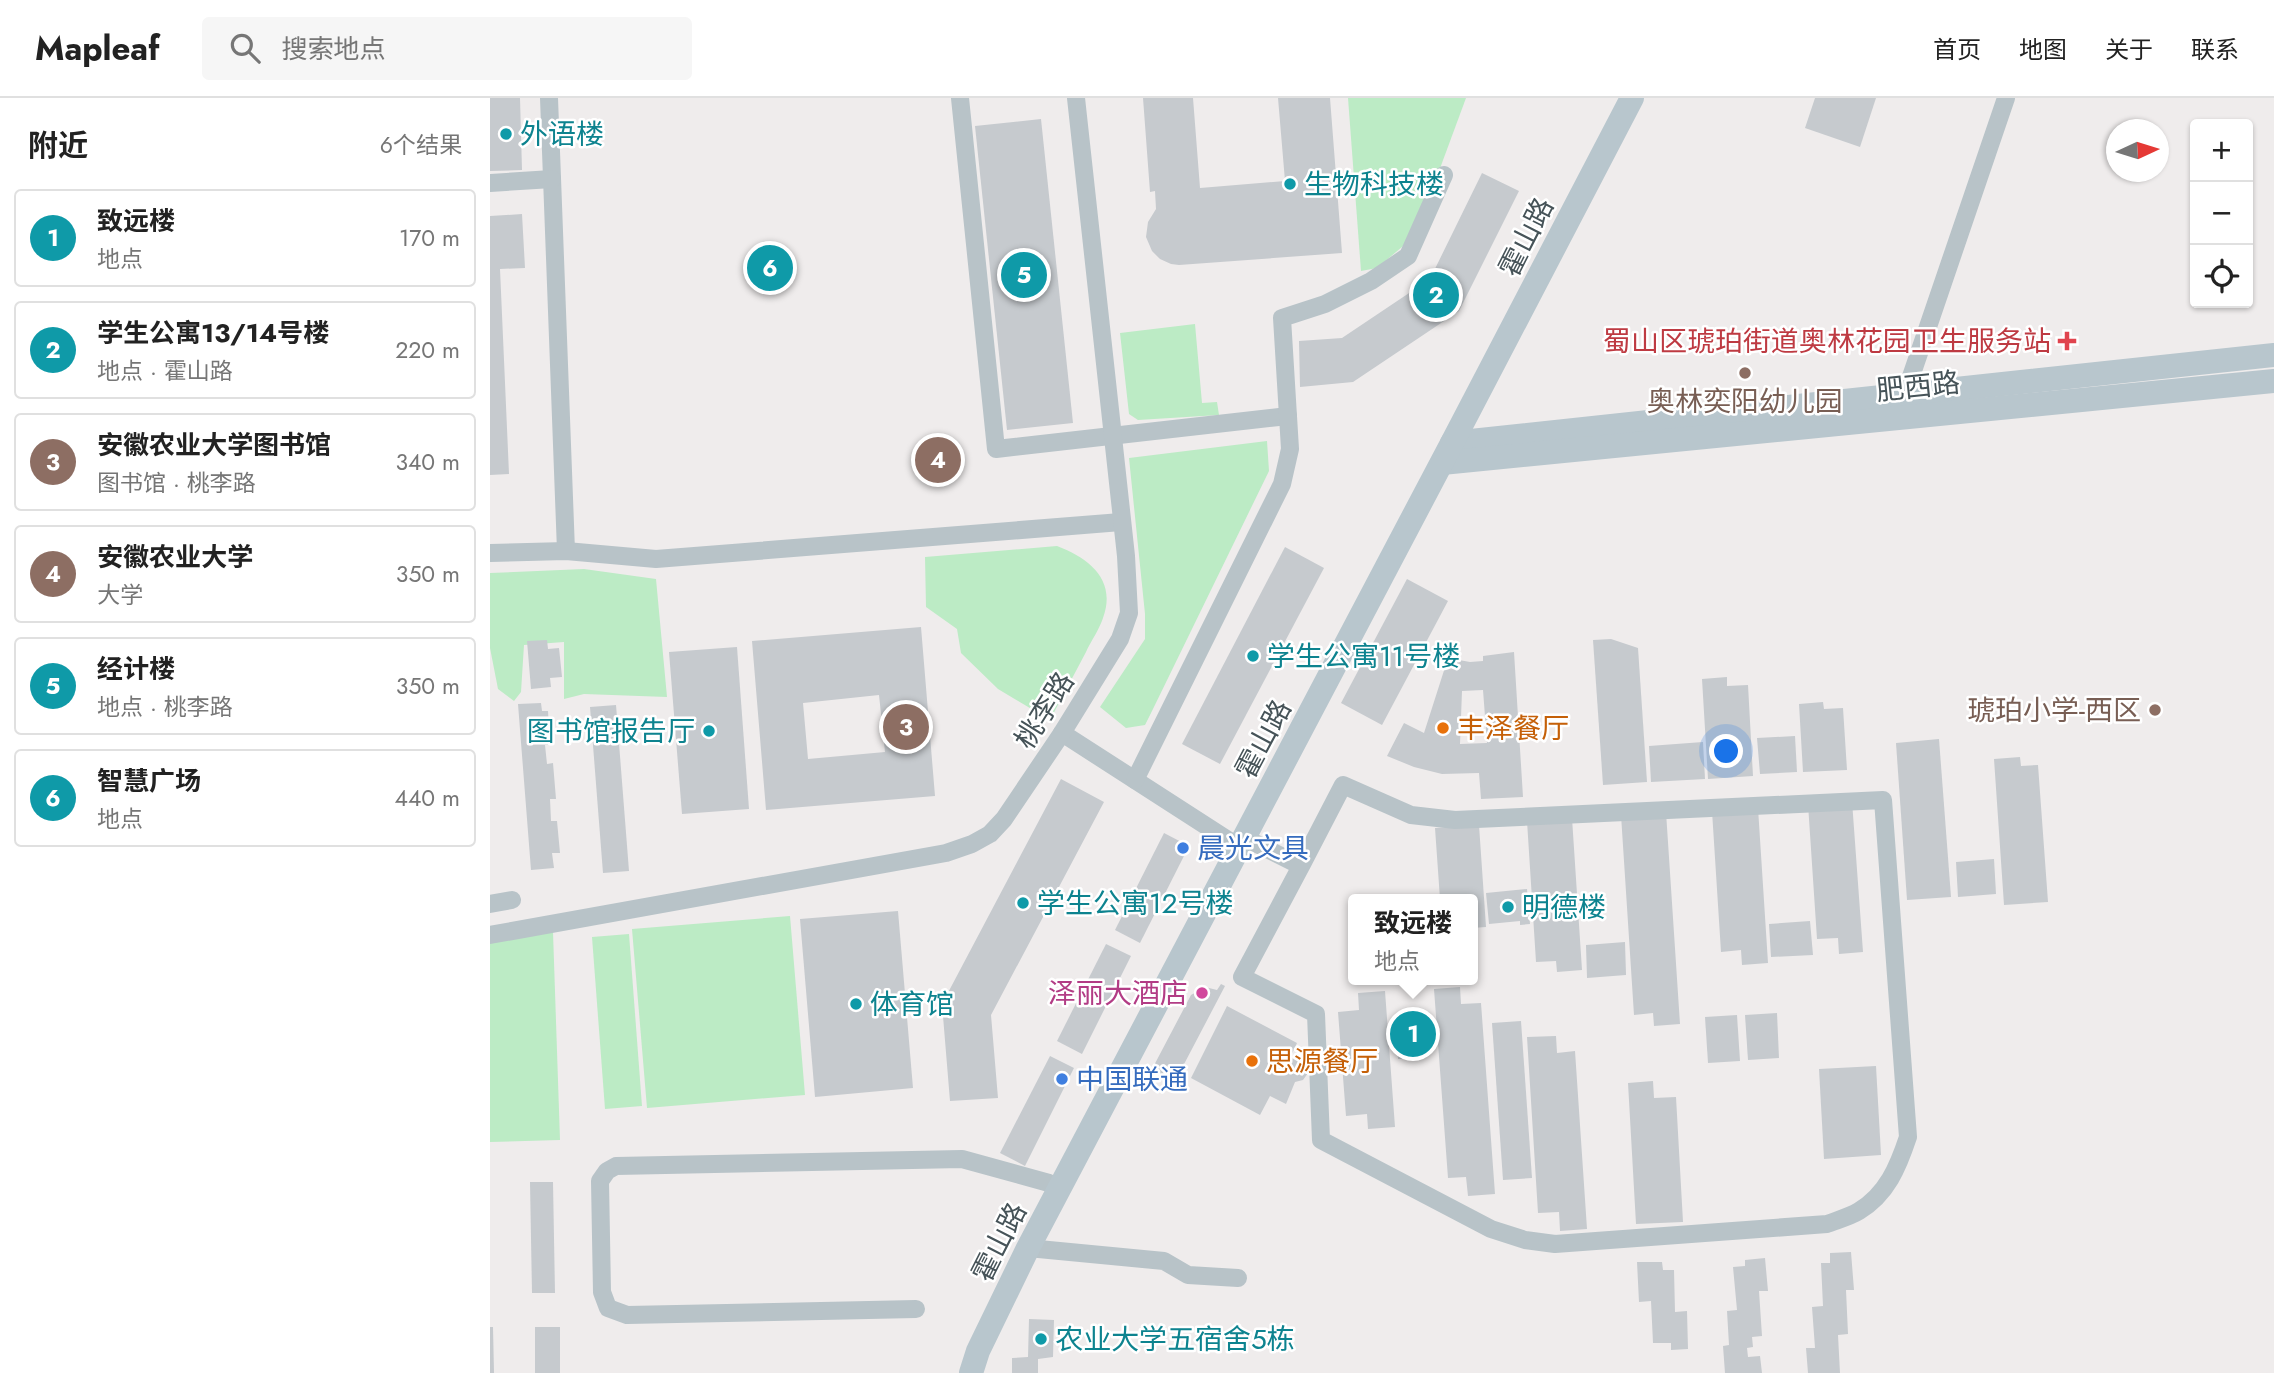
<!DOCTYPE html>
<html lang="zh">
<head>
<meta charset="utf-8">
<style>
  :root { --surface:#fff; --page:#f6f6f6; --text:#222; --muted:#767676; --line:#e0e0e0; --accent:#2491d1 }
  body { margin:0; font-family:Jost,"Noto Sans SC",sans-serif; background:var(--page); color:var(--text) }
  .controls { position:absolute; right:21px; top:21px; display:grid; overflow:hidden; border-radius:7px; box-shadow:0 2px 5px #0004 }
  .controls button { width:63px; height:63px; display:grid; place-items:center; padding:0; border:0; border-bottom:2px solid var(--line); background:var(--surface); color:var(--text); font:35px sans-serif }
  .compass { position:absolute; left:1616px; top:21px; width:63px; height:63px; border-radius:50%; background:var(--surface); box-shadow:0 2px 5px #0004; rotate:86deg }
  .you { position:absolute; left:1237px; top:654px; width:24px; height:24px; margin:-18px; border:5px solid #fff; border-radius:50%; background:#1a73e8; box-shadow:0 0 0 10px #1a73e833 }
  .badge { display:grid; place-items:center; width:46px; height:46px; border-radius:50%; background:var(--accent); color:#fff; font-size:23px; font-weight:700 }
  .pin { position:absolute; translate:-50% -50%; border:4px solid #fff; box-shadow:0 2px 7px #0006 }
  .popup { position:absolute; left:858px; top:796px; width:130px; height:91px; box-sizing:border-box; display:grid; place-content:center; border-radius:7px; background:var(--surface); filter:drop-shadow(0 2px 5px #0005); font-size:23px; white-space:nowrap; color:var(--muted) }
  .popup b { font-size:26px; color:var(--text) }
  .popup::after { content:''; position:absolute; left:50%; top:100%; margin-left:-14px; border:14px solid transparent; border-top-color:var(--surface) }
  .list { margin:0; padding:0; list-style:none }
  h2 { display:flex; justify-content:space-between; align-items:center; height:91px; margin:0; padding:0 28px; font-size:30px }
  h2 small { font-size:23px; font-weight:400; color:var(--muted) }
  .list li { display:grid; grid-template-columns:46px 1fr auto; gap:21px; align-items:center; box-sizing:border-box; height:98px; margin:0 14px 14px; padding:0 14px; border:2px solid var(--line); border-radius:7px }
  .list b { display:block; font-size:26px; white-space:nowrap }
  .list p { margin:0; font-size:23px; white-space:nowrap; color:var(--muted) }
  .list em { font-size:23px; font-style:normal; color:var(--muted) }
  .icon { flex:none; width:38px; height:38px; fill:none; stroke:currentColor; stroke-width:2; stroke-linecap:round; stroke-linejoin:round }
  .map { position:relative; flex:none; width:1784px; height:1275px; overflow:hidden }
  header { display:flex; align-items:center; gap:42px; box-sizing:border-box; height:98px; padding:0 35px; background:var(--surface); border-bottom:2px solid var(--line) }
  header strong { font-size:33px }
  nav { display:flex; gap:38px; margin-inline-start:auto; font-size:24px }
  .search { width:490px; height:63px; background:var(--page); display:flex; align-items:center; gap:18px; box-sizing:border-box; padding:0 24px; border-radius:7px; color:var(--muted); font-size:26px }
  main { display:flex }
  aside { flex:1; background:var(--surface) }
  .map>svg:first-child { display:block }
</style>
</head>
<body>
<header>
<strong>Mapleaf</strong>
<div class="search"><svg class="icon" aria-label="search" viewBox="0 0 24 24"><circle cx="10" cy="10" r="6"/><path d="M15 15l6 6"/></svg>搜索地点</div>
<nav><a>首页</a><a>地图</a><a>关于</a><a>联系</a></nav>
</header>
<main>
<aside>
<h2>附近<small>6个结果</small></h2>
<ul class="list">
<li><span class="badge" style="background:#0f9aa8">1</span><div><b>致远楼</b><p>地点</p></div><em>170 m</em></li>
<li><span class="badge" style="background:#0f9aa8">2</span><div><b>学生公寓13/14号楼</b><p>地点 · 霍山路</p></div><em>220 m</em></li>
<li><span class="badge" style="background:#8d6e63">3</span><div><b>安徽农业大学图书馆</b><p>图书馆 · 桃李路</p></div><em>340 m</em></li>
<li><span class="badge" style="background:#8d6e63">4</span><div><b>安徽农业大学</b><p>大学</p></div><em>350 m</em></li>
<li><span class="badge" style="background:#0f9aa8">5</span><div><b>经计楼</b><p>地点 · 桃李路</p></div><em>350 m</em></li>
<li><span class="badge" style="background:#0f9aa8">6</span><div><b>智慧广场</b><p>地点</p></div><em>440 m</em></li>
</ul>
</aside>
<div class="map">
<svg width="1784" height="1275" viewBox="0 0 1784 1275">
  <rect width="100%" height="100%" fill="#efecec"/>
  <g fill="#bcebc5">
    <polygon points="858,0 976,0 925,138 887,170 871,173"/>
    <polygon points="705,226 712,305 727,304 729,317 648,322 639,316 630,235"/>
    <polygon points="777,343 779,373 662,613 655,627 636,630 610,609 655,541 655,516 639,360"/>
    <path d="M567,448C599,460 627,482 613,520C609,532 601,543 596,554C584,577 572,599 560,622L508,591L471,555L467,531L436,509L435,459Z"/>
    <polygon points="94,471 166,481 177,599 94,596 74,601 74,544 34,547 31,594 24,603 8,591 0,550 0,475"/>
    <polygon points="300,818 315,997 157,1010 142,831"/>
    <polygon points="63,834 70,1042 0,1044 0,836"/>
    <polygon points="139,836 152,1008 115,1011 102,839"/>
  </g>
  <g fill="#c6cace" fill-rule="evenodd">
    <polygon points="0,0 30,0 32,72 0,73"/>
    <polygon points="653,0 703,0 710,90 795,83 788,0 840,0 852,155 689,167 681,166 670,161 662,153 656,139 658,124 666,111 665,93 660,94"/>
    <polygon points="1325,0 1386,0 1370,49 1315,30"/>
    <polygon points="551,21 583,325 517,332 485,28"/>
    <polygon points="992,75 1029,93 969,213 863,284 810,289 809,243 852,240 940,181"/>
    <polygon points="32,116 35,170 10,171 19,376 0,377 0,118"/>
    <polygon points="795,449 834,470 730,666 692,646"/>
    <polygon points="917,481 958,503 892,627 851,605"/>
    <path d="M431,529L445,698L276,712L262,543ZM389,597L395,654L318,661L313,605Z"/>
    <polygon points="1121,541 1148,550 1157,684 1113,687 1103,542"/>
    <polygon points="57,542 58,551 69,550 72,579 60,580 61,589 41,591 37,543"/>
    <polygon points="247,549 259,711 192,716 179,554"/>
    <path d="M1024,554L1033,699L991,701L989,675L952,676L924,669L897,658L914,625L934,635L958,560L980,564L993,563V558ZM993,592L997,645L970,646L972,593Z"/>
    <polygon points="1237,579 1237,588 1258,587 1263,678 1218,681 1212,581"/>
    <polygon points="1333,604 1334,611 1353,610 1357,672 1313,674 1309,606"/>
    <polygon points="51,605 52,613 58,613 60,647 55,647 57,666 63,665 66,701 60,701 61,723 67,723 70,755 62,755 64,770 41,772 28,606"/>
    <polygon points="126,607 139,773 113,775 100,609"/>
    <polygon points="1305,638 1307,674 1270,676 1267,640"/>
    <polygon points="1449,641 1461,799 1417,802 1406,645"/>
    <polygon points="1213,644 1215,681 1161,684 1159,648"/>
    <polygon points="1530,659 1531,668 1548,667 1558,804 1514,807 1504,661"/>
    <polygon points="571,681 614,704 501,917 508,1000 460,1003 452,906"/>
    <polygon points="1362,703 1373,854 1349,856 1348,840 1327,841 1318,706"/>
    <polygon points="1268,710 1278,865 1252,867 1251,852 1231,854 1222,713"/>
    <polygon points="1176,714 1190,926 1164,928 1163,915 1144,917 1131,717"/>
    <polygon points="1082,720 1092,872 1067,874 1066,863 1046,864 1037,723"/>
    <polygon points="989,727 996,829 982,830 982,801 950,801 945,730"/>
    <polygon points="674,735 699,748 650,845 625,832"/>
    <polygon points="1504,761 1506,796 1468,799 1466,764"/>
    <polygon points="1037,791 1040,826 1030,827 1030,823 999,826 996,795"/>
    <polygon points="408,813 423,990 325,999 310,821"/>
    <polygon points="1320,823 1323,857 1281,859 1279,826"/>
    <polygon points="1135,844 1136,877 1097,880 1096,847"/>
    <polygon points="616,846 641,858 592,956 567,943"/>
    <polygon points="731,886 735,888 692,970 697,973 689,988 660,975 701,897 715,889 727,892"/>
    <polygon points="970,889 971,906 991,905 1005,1096 978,1098 976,1079 958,1080 944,891"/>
    <polygon points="895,893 905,1029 878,1031 877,1016 856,1018 848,914 869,912 868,895"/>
    <polygon points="737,908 807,945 799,962 806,959 813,961 818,965 818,975 813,982 805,984 796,1006 780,998 770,1017 701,980"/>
    <polygon points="939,914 940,931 945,931 946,941 940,942 941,954 935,960 908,961 907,943 900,944 899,929 907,929 906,916"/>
    <polygon points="1287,915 1289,960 1258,962 1255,917"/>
    <polygon points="1247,917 1250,963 1218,965 1215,919"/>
    <polygon points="1031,923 1042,1080 1013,1082 1002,925"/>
    <polygon points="1066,938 1067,955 1085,953 1097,1131 1070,1133 1069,1114 1048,1115 1037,939"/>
    <polygon points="560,958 584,970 535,1068 510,1055"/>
    <polygon points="1386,968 1391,1057 1334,1061 1329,971"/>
    <polygon points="1163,983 1164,1000 1186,999 1193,1124 1146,1126 1138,985"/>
    <polygon points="40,1084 63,1084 65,1195 42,1195"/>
    <polygon points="1361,1154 1364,1192 1356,1192 1358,1236 1348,1237 1350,1275 1318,1275 1316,1250 1325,1250 1322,1209 1333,1208 1331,1165 1340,1165 1340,1155"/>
    <polygon points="1275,1160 1278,1193 1269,1193 1272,1238 1262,1239 1263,1249 1257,1250 1258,1259 1270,1258 1272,1275 1235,1275 1233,1248 1239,1247 1237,1213 1247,1212 1243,1169 1255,1168 1255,1162"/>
    <polygon points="1147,1164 1172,1164 1173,1172 1184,1172 1185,1214 1197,1213 1198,1251 1181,1252 1181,1245 1163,1245 1161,1203 1149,1204"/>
    <polygon points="539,1221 564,1222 563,1259 548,1261 548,1275 522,1275 522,1260 538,1259"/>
    <polygon points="0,1229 3,1229 4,1275 0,1275"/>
    <rect x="45" y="1229" width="25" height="46"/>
  </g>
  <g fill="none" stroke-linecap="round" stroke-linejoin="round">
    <g stroke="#b8c3c8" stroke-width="18">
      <polyline points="59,0 76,453"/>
      <polyline points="470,0 506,351 798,318"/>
      <polyline points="0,85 62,81"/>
      <polyline points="1412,305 1516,0"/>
      <polyline points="0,455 76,453 166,461 631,424"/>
      <polyline points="572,635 738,742"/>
      <polyline points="645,682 792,386 800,351 792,220 835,206 881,183 918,158 954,77"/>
      <path d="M755,740L811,768L752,879L826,916L831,1042L1001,1131L1035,1142L1065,1146L1337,1126C1347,1122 1359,1119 1369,1113C1397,1096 1408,1069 1418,1039L1393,702L965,722L921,717L853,687L811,768"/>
      <polyline points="0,806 22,802"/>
      <polyline points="0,837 456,755 482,746 500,736 514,721 572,635 630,541 639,515 636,458 586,0"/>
      <polyline points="538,1150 674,1163 698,1177 748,1180"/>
      <polyline points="426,1211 137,1217 118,1210 112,1194 110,1083 117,1073 126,1068 472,1061 559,1085"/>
    </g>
    <g stroke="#b8c6cd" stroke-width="24">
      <polyline points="962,345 1784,257"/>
      <polyline points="952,365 1784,283"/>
      <polyline points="481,1275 488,1253 538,1150 962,345 1142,0"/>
    </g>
  </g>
  <g fill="#0f9aa8" stroke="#fff" stroke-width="2.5">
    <circle cx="16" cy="36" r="7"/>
    <circle cx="800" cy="86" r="7"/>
    <circle cx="763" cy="558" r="7"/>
    <circle cx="219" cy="633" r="7"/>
    <circle cx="533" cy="805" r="7"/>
    <circle cx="1018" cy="809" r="7"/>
    <circle cx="366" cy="906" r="7"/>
    <circle cx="551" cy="1241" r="7"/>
  </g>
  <path fill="#e0444e" stroke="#fff" stroke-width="2.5" d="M1573.5 232.5h7v7h7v7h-7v7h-7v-7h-7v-7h7z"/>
  <g fill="#8d6e63" stroke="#fff" stroke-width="2.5">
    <circle cx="1255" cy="275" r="7"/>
    <circle cx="1665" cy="612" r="7"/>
  </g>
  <g fill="#e8710a" stroke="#fff" stroke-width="2.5">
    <circle cx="953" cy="630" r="7"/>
    <circle cx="762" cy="963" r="7"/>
  </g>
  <g fill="#3f7fe0" stroke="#fff" stroke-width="2.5">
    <circle cx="693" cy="750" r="7"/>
    <circle cx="572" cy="981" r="7"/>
  </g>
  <circle fill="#d1479c" stroke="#fff" stroke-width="2.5" cx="712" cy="895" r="7"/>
  <g text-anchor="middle" stroke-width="5" stroke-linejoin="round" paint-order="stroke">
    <g font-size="28" fill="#0d838f" stroke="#fff" text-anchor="start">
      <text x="30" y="46">外语楼</text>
      <text x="814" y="96">生物科技楼</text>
      <text x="777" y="568">学生公寓11号楼</text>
      <text x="205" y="643" text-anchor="end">图书馆报告厅</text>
      <text x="547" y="815">学生公寓12号楼</text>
      <text x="1032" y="819">明德楼</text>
      <text x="380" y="916">体育馆</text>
      <text x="565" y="1251">农业大学五宿舍5栋</text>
    </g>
    <g font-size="28" fill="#465358" stroke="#fff">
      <text transform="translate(1036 139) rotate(-63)" y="10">霍山路</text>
      <text transform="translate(1428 288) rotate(-6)" y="10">肥西路</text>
      <text transform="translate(554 612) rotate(-58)" y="10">桃李路</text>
      <text transform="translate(773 641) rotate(-62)" y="10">霍山路</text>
      <text transform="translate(509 1144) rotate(-63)" y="10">霍山路</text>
    </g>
    <g font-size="28" fill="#be3a42" stroke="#fff" text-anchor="end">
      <text x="1561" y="253">蜀山区琥珀街道奥林花园卫生服务站</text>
    </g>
    <g font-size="28" fill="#785e54" stroke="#fff">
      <text x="1255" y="313">奥林奕阳幼儿园</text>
      <text x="1651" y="622" text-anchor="end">琥珀小学-西区</text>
    </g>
    <g font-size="28" fill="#c56008" stroke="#fff" text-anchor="start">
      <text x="967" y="640">丰泽餐厅</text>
      <text x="776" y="973">思源餐厅</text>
    </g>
    <g font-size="28" fill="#366cbe" stroke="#fff" text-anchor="start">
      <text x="707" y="760">晨光文具</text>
      <text x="586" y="991">中国联通</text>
    </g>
    <g font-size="28" fill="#b23c85" stroke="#fff" text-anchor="end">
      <text x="698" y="905">泽丽大酒店</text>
    </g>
  </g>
</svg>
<div class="controls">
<button>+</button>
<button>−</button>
<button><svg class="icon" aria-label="locate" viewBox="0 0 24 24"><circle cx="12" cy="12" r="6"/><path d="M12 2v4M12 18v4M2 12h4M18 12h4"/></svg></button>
</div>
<svg class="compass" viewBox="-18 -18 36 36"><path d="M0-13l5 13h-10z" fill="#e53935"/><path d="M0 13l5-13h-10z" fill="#767676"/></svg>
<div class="you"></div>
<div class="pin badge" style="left:923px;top:936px;background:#0f9aa8">1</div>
<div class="popup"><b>致远楼</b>地点</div>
<div class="pin badge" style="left:946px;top:197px;background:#0f9aa8">2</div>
<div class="pin badge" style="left:416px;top:629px;background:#8d6e63">3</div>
<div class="pin badge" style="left:448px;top:362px;background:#8d6e63">4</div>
<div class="pin badge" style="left:534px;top:177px;background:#0f9aa8">5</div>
<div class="pin badge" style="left:280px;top:170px;background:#0f9aa8">6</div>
</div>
</main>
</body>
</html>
